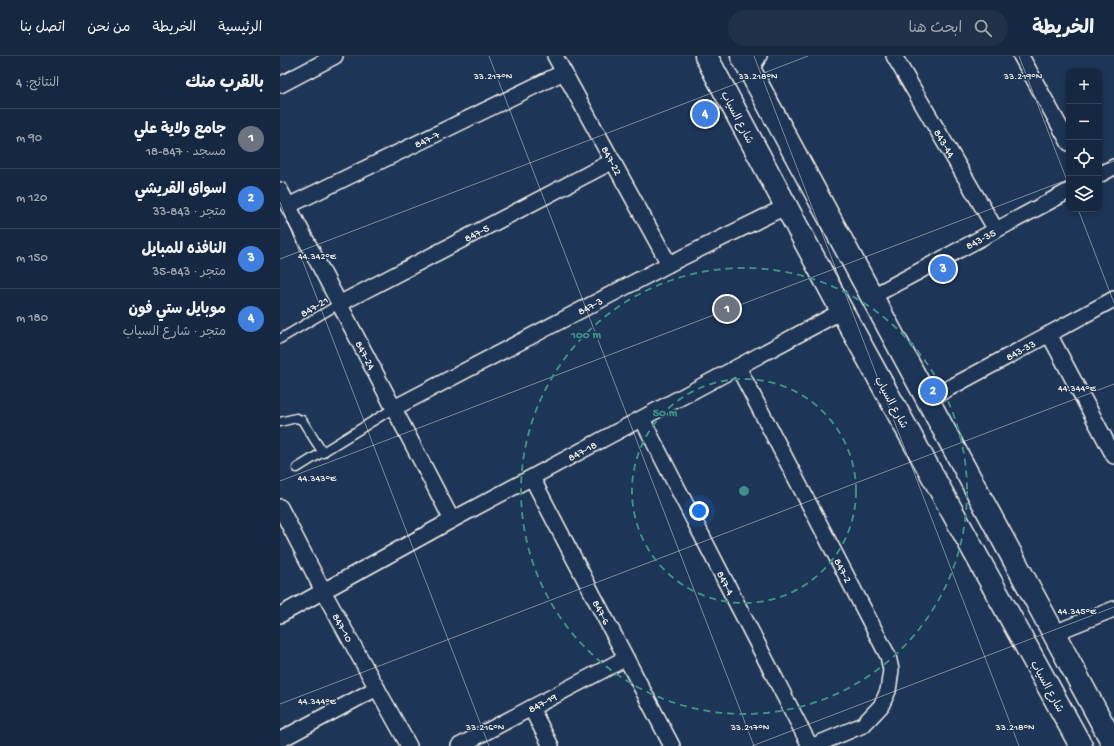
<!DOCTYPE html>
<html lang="ar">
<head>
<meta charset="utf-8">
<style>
  :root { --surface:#162841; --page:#1f3048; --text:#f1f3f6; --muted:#9ea6b1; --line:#35445a; --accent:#ffd166 }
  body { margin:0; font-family:"Gochi Hand","Playpen Sans Arabic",sans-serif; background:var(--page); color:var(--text); direction:rtl }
  .controls { position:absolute; right:12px; top:12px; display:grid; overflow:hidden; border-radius:8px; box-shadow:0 2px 6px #0003 }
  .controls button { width:36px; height:36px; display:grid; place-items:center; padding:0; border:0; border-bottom:1px solid var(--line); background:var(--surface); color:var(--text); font:20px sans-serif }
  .you { position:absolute; left:419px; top:455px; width:14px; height:14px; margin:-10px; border:3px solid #fff; border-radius:50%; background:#1a73e8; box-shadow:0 0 0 6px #1a73e833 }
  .badge { display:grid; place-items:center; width:26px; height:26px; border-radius:50%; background:var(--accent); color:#fff; font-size:13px; font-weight:700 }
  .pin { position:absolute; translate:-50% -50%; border:2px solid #fff; box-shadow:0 1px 4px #0006 }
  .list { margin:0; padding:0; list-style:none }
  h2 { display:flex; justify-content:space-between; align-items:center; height:52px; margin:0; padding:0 16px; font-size:17px }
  h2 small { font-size:13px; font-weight:400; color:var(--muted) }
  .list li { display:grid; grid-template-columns:26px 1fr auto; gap:12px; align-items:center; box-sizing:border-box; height:60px; padding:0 16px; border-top:1px solid var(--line) }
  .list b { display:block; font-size:15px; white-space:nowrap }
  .list p { margin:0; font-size:13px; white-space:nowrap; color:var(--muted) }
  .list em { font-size:13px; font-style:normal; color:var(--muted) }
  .icon { flex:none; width:22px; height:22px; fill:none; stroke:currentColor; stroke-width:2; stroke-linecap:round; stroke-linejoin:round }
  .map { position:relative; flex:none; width:834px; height:690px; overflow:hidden; direction:ltr }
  header { display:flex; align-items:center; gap:24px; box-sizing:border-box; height:56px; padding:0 20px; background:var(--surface); border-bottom:1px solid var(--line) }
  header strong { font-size:19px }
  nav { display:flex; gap:22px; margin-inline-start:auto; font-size:14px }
  .search { width:280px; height:36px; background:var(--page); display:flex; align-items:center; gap:10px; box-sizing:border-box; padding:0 14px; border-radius:22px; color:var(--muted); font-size:15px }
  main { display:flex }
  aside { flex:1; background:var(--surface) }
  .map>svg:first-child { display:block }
</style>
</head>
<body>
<header>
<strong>الخريطة</strong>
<div class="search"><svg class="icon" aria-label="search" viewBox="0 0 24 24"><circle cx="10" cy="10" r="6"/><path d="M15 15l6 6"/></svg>ابحث هنا</div>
<nav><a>الرئيسية</a><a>الخريطة</a><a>من نحن</a><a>اتصل بنا</a></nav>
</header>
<main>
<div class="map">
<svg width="834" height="690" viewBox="0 0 834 690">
  <rect width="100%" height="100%" fill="#1d3557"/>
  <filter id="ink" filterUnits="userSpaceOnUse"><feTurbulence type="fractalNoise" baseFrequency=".025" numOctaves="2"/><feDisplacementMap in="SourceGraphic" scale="8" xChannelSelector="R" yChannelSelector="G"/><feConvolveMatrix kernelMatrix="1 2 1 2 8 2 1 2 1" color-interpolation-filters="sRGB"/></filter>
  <g filter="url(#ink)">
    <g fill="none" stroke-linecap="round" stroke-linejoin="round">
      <defs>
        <g id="lane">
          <polyline points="0,283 59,248"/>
          <polyline points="0,366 16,362 22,364 43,397"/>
          <polyline points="17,412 114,352"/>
        </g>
        <g id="street">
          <path id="s1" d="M275,0L389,208"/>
          <path id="s2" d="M614,0L716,174"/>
          <polyline points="741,0 789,87"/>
          <polyline points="470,15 479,0"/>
          <polyline points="0,29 55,0"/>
          <polyline points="819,119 834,111"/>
          <path id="s3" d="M0,134L172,464"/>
          <path id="s4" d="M8,150L284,16"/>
          <path id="s5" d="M591,241L789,135"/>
          <path id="s6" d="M59,248L333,105"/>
          <polyline points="769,278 834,400"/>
          <path id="s7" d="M458,311L608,600L611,614L608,635L601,650L583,669L533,690"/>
          <path id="s8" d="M647,344L834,243"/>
          <path id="s9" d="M114,352L389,208L507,150"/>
          <path id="s10" d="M362,363L530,690"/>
          <path id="s11" d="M252,422L392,690"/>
          <path id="s12" d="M0,451L43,535L129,690"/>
          <path id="s13" d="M0,559L172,464L562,255"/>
          <polyline points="774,577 834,553"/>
          <polyline points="251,652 271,690"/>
          <polyline points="0,684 97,632"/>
          <path id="s14" d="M179,690L346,602"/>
        </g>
        <g id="primary">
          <polyline points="426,0 562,255 801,690"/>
          <polyline points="462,0 834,689"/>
        </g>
      </defs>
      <use href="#lane" stroke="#f4f1e8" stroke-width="11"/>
      <use href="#street" stroke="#f4f1e8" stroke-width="18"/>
      <use href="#primary" stroke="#f4f1e8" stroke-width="25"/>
      <use href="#lane" stroke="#1d3557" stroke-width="8"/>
      <use href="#street" stroke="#1d3557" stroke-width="15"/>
      <use href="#primary" stroke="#1d3557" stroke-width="22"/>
    </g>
  </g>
  <path fill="none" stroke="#f4f1e8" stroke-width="1" stroke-opacity="0.45" d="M209,0L474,690M474,0L739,690M739,0L789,130M819,111L834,105M0,146L209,690M798,153L834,247M0,203L528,0M0,425L789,123M0,648L834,328M472,690L834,551"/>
  <g fill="none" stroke="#3d8f86" stroke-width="2" stroke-dasharray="7 5">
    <circle cx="464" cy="435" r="112"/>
    <circle cx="464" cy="435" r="223"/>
  </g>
  <g text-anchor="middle" stroke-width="3" stroke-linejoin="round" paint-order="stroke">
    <g font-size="11" fill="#f4f1e8" stroke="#1d3557">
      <text transform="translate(458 61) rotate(62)" y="4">شارع السياب</text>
      <text dy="4" stroke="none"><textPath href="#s4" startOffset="154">847-7</textPath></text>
      <text dy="4" stroke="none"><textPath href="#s2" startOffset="101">843-44</textPath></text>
      <text dy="4" stroke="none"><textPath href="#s1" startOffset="119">847-22</textPath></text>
      <text dy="4" stroke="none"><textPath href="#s6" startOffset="155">847-5</textPath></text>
      <text dy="4" stroke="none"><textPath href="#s5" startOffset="124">843-35</textPath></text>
      <text transform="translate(34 250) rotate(-31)" y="4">847-21</text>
      <text dy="4" stroke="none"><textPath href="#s9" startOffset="221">847-3</textPath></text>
      <text dy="4" stroke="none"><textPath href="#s8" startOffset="106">843-33</textPath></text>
      <text dy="4" stroke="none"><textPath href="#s3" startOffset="186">847-24</textPath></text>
      <text transform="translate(612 346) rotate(61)" y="4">شارع السياب</text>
      <text dy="4" stroke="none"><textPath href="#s13" startOffset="344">847-18</textPath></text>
      <text dy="4" stroke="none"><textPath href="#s7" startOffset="229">847-2</textPath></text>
      <text dy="4" stroke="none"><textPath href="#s10" startOffset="184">847-4</textPath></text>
      <text dy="4" stroke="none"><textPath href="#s11" startOffset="151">847-6</textPath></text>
      <text dy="4" stroke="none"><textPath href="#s12" startOffset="136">847-10</textPath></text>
      <text transform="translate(768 630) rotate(61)" y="4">شارع السياب</text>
      <text dy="4" stroke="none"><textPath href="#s14" startOffset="94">847-19</textPath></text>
    </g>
  </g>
  <g font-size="10" text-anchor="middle" fill="#f4f1e8" stroke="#1d3557" stroke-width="3" stroke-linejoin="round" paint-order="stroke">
    <text x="743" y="23">33.219°N</text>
    <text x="213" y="23">33.217°N</text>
    <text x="478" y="23">33.218°N</text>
    <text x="37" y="203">44.342°E</text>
    <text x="797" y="335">44.344°E</text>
    <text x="37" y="425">44.343°E</text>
    <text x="797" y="558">44.345°E</text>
    <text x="37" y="648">44.344°E</text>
    <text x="205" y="674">33.216°N</text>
    <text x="470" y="674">33.217°N</text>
    <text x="735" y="674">33.218°N</text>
  </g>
  <circle cx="464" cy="435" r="6" fill="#3d8f86" stroke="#1d3557" stroke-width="2"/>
  <g font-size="12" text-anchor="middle" font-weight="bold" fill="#3d8f86" stroke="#1d3557" stroke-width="3" stroke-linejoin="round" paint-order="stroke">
    <text x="306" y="282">100 m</text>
    <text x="385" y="360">50 m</text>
  </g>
</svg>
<div class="controls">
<button>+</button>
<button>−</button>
<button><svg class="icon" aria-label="locate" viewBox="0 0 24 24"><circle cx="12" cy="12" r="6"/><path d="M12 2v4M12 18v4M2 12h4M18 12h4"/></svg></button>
<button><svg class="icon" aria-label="layers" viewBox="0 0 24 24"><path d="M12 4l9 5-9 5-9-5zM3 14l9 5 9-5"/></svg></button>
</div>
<div class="you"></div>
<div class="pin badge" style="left:447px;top:253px;background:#6b7280">1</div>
<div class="pin badge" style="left:653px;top:335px;background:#3f7fe0">2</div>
<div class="pin badge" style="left:663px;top:213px;background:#3f7fe0">3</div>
<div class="pin badge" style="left:425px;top:58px;background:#3f7fe0">4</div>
</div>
<aside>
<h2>بالقرب منك<small>النتائج: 4</small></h2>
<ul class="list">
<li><span class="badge" style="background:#6b7280">1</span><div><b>جامع ولاية علي</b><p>مسجد · 847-18</p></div><em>90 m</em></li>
<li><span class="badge" style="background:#3f7fe0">2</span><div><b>اسواق القريشي</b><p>متجر · 843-33</p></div><em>120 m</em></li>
<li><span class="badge" style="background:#3f7fe0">3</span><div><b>النافذه للمبايل</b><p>متجر · 843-35</p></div><em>150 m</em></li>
<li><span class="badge" style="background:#3f7fe0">4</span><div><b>موبايل ستي فون</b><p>متجر · شارع السياب</p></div><em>180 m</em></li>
</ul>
</aside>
</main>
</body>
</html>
